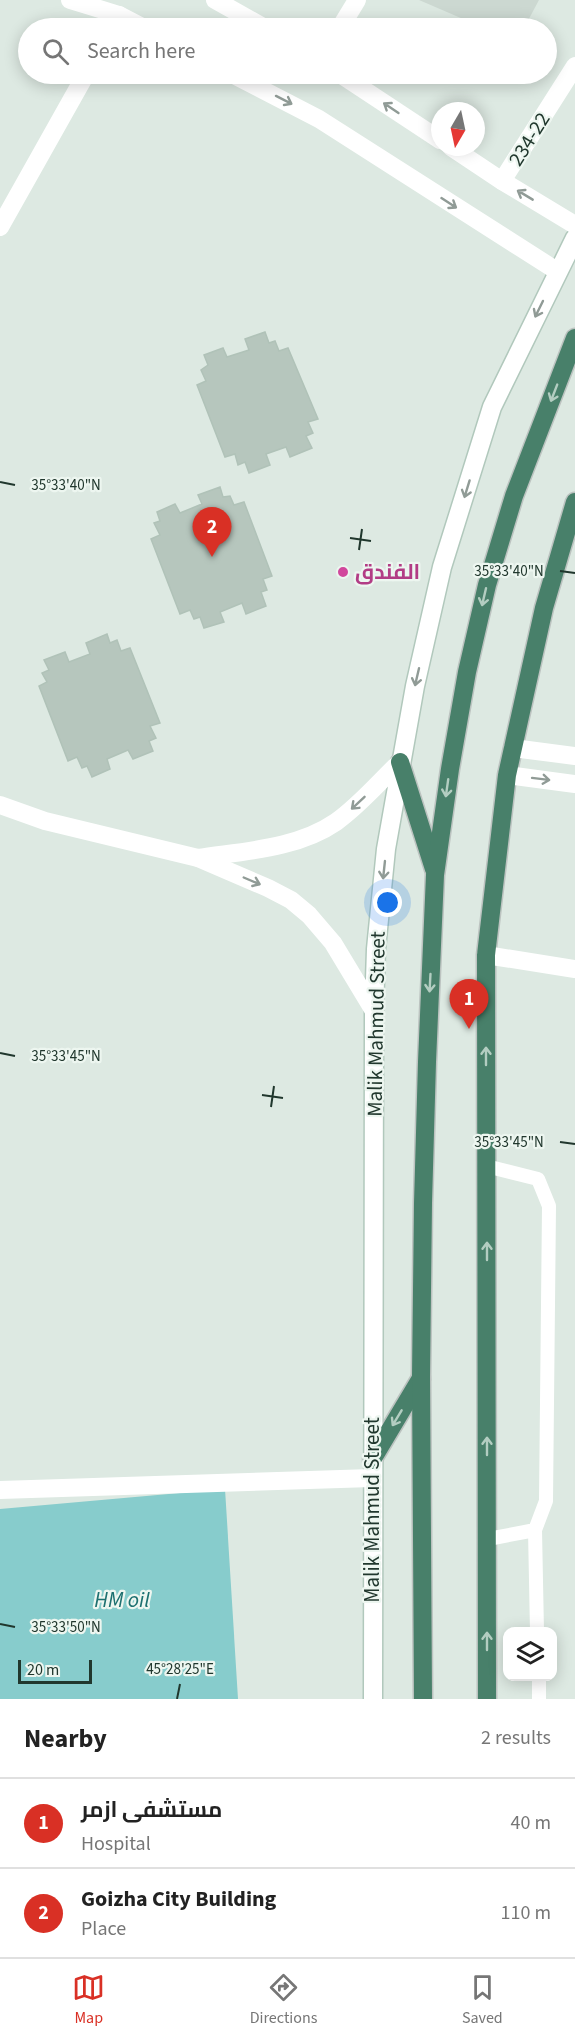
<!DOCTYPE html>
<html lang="en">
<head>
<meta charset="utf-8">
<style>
  :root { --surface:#fff; --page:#f6f6f6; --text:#222; --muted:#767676; --line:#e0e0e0; --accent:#d93025 }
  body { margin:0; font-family:"Source Sans 3",Cairo,sans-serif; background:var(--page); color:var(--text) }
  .controls { position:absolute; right:18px; bottom:18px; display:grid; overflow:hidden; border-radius:12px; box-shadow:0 3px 15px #0003 }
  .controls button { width:54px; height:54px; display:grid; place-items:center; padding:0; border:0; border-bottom:2px solid var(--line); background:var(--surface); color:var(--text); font:30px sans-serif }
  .compass { position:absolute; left:431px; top:102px; width:54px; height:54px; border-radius:50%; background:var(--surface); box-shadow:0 3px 15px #0003; rotate:189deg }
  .scale { position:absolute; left:18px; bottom:15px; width:74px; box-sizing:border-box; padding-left:6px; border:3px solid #20372d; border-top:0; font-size:16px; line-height:21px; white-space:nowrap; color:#20372d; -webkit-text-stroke:4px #edf6f0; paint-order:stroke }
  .you { position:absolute; left:388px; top:903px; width:21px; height:21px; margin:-15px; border:4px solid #fff; border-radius:50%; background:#1a73e8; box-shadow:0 0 0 9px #1a73e833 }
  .badge { display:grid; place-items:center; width:39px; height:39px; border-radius:50%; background:var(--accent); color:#fff; font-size:20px; font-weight:700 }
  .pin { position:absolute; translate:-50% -50px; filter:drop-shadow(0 2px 3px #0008) }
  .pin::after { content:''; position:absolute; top:32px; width:21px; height:18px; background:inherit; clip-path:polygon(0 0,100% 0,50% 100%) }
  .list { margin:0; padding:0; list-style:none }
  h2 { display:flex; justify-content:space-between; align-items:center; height:78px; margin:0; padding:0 24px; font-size:26px }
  h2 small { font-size:20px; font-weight:400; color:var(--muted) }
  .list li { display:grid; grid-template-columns:39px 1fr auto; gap:18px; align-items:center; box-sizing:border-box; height:90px; padding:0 24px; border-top:2px solid var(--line) }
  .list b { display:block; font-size:22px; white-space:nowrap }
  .list p { margin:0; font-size:20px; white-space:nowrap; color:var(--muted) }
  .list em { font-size:20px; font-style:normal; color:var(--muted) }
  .icon { flex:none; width:33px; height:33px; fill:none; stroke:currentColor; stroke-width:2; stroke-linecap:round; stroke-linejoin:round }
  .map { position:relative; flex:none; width:575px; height:1699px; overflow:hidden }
  .search { position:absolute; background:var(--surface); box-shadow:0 3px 15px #0003; left:18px; right:18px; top:18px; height:66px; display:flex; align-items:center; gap:15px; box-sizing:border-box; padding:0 21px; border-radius:33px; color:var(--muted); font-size:22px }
  .sheet { height:258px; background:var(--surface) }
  nav { display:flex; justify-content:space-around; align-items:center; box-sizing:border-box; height:84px; border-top:2px solid var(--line); background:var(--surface); font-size:16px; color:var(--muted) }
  nav a { display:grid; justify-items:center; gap:3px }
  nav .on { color:var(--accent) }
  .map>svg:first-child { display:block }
</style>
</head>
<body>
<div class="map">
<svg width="575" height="1699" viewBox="0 0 575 1699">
  <rect width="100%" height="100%" fill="#dde9e2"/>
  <polygon fill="#ccd8d1" points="419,0 539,0 524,28 484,28"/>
  <polygon fill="#87cccc" points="225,1489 238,1699 0,1699 0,1509"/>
  <g fill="#b6c6bd" stroke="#b0c2b8" stroke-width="1.5">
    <polygon points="265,332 269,343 275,341 279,351 288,348 318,419 308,422 313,433 306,436 312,448 290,457 286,447 266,454 270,465 249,473 245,462 238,465 235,454 225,457 197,385 206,381 201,370 208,365 204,355 223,348 227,357 249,350 245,339"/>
    <polygon points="220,487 223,497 230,496 234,505 244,502 272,576 263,579 267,590 261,592 266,606 246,614 242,603 220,612 224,622 204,628 200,617 194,619 190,610 180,614 151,539 160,535 154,523 160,521 157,512 175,504 180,513 202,504 198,495"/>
    <polygon points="107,634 110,643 117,640 121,651 130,648 160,723 150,726 156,738 149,741 153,751 133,759 128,750 107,759 110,769 92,777 87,766 82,768 77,757 68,761 39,686 47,682 42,673 49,670 44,660 65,652 69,662 90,654 86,643"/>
  </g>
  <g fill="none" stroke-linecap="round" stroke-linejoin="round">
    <defs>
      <polyline id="secondary" points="373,1699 374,1011 376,949 386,849 415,686 442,567 492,407 575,238"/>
      <g id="trunk">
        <polyline points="400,762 434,869"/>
        <polyline points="372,1460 421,1378"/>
        <polyline points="423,1699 421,1377 423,1203 427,1062 435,875 450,769 467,672 487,585 514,496 575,338"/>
        <polyline points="487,1699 486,955 507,775 544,608 575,502"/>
      </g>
    </defs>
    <use href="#secondary" stroke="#b1c8bc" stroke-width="21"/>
    <use href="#trunk" stroke="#bcc3c0" stroke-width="21"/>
    <g stroke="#fff" stroke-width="14">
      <polyline points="486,1166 538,1179 549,1206 546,1501 535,1530 488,1539"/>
      <polyline points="535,1530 537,1632"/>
      <polyline points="539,1676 539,1699"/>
    </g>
    <g stroke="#fff" stroke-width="18">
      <polyline points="112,28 119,15"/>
      <polyline points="340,28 357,0"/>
      <polyline points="502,181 575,66"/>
      <polyline points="0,227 86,74"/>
      <polyline points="513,748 575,756"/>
      <polyline points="507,775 575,784"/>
      <polyline points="486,955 575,969"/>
      <polyline points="0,1490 372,1478"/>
    </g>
    <g stroke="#fff" stroke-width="18">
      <polyline points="70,0 119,15 144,28"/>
      <polyline points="215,0 265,28"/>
      <polyline points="232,74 319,119 557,271"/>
      <polyline points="340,74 440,140"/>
      <polyline points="451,147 502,181 575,225"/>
      <polyline points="0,805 45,821 198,858 268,888 291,900 309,915 333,943 374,1011"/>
      <path d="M198,858C243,851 297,849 336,822C360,805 379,782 400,762"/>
    </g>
    <use href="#secondary" stroke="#fff" stroke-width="18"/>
    <use href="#trunk" stroke="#48806a" stroke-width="18"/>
  </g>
  <defs><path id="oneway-shaft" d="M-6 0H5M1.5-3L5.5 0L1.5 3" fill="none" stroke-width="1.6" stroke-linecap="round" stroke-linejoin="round" transform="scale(1.5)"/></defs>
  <g stroke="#909b96">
    <use href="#oneway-shaft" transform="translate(284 100) rotate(27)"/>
    <use href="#oneway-shaft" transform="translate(391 108) rotate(-146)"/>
    <use href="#oneway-shaft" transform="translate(525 195) rotate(-149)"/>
    <use href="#oneway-shaft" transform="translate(449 203) rotate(33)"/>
    <use href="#oneway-shaft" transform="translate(539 309) rotate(116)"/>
    <use href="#oneway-shaft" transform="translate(467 489) rotate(107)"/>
    <use href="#oneway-shaft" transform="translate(417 677) rotate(103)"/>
    <use href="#oneway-shaft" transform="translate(541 779) rotate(7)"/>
    <use href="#oneway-shaft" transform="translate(358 803) rotate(137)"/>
    <use href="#oneway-shaft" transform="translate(384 870) rotate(96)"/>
    <use href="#oneway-shaft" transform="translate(252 881) rotate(23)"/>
  </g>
  <g stroke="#b3cdc1">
    <use href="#oneway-shaft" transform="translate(554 393) rotate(111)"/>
    <use href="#oneway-shaft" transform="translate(484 597) rotate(103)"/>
    <use href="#oneway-shaft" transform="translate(447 788) rotate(98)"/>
    <use href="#oneway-shaft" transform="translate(430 983) rotate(93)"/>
    <use href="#oneway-shaft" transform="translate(486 1056) rotate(-90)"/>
    <use href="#oneway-shaft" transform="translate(487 1251) rotate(-90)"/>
    <use href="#oneway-shaft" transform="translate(397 1418) rotate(121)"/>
    <use href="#oneway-shaft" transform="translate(487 1446) rotate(-90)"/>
    <use href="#oneway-shaft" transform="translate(487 1641) rotate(-90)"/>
  </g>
  <path fill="none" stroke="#20372d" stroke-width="2" d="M0,482L15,485M350,538L371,541M359,550L362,529M560,571L575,573M0,1053L15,1056M262,1095L283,1098M271,1107L274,1086M560,1142L575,1144M0,1624L15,1627M177,1699L180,1684"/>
  <circle fill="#d1479c" stroke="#edf6f0" stroke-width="2" cx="343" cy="572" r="6"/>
  <g text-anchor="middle" stroke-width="4.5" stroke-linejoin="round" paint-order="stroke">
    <g font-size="21" fill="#20372d" stroke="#edf6f0">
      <text transform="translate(529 139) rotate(-58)" y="7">234-22</text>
      <text transform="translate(376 1024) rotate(-89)" y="7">Malik Mahmud Street</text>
      <text transform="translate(372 1510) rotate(-90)" y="7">Malik Mahmud Street</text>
    </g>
    <g font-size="21" font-weight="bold" fill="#b23c85" stroke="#edf6f0" text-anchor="start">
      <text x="355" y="579">الفندق</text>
    </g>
    <g font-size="22" font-style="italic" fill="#1d7070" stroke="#edf6f0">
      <text x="122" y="1607">HM oil</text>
    </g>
  </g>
  <g font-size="15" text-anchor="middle" fill="#20372d" stroke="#edf6f0" stroke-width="4.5" stroke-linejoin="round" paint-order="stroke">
    <text x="66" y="490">35°33'40"N</text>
    <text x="509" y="576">35°33'40"N</text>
    <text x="66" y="1061">35°33'45"N</text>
    <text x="509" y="1147">35°33'45"N</text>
    <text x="66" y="1632">35°33'50"N</text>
    <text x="180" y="1674">45°28'25"E</text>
  </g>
</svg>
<div class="controls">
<button><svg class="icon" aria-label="layers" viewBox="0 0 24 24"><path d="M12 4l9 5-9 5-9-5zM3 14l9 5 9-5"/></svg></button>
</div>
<svg class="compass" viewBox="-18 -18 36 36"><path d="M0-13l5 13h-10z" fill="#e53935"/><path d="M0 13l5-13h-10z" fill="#767676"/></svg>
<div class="scale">20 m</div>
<div class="you"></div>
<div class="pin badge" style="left:469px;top:1029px">1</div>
<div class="pin badge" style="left:212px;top:557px">2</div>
<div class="search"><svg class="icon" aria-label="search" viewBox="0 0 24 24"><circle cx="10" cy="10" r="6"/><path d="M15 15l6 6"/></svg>Search here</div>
</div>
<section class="sheet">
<h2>Nearby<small>2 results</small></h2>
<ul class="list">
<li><span class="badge">1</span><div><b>مستشفى ازمر</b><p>Hospital</p></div><em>40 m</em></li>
<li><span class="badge">2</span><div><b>Goizha City Building</b><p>Place</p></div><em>110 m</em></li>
</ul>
</section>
<nav>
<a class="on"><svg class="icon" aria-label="map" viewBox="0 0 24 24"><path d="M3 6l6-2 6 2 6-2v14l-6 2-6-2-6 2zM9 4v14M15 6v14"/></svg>Map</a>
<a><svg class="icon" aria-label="directions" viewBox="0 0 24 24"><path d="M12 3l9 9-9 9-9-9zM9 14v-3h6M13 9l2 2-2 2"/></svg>Directions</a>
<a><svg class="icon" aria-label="saved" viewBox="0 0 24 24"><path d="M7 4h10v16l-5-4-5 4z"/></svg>Saved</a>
</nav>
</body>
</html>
